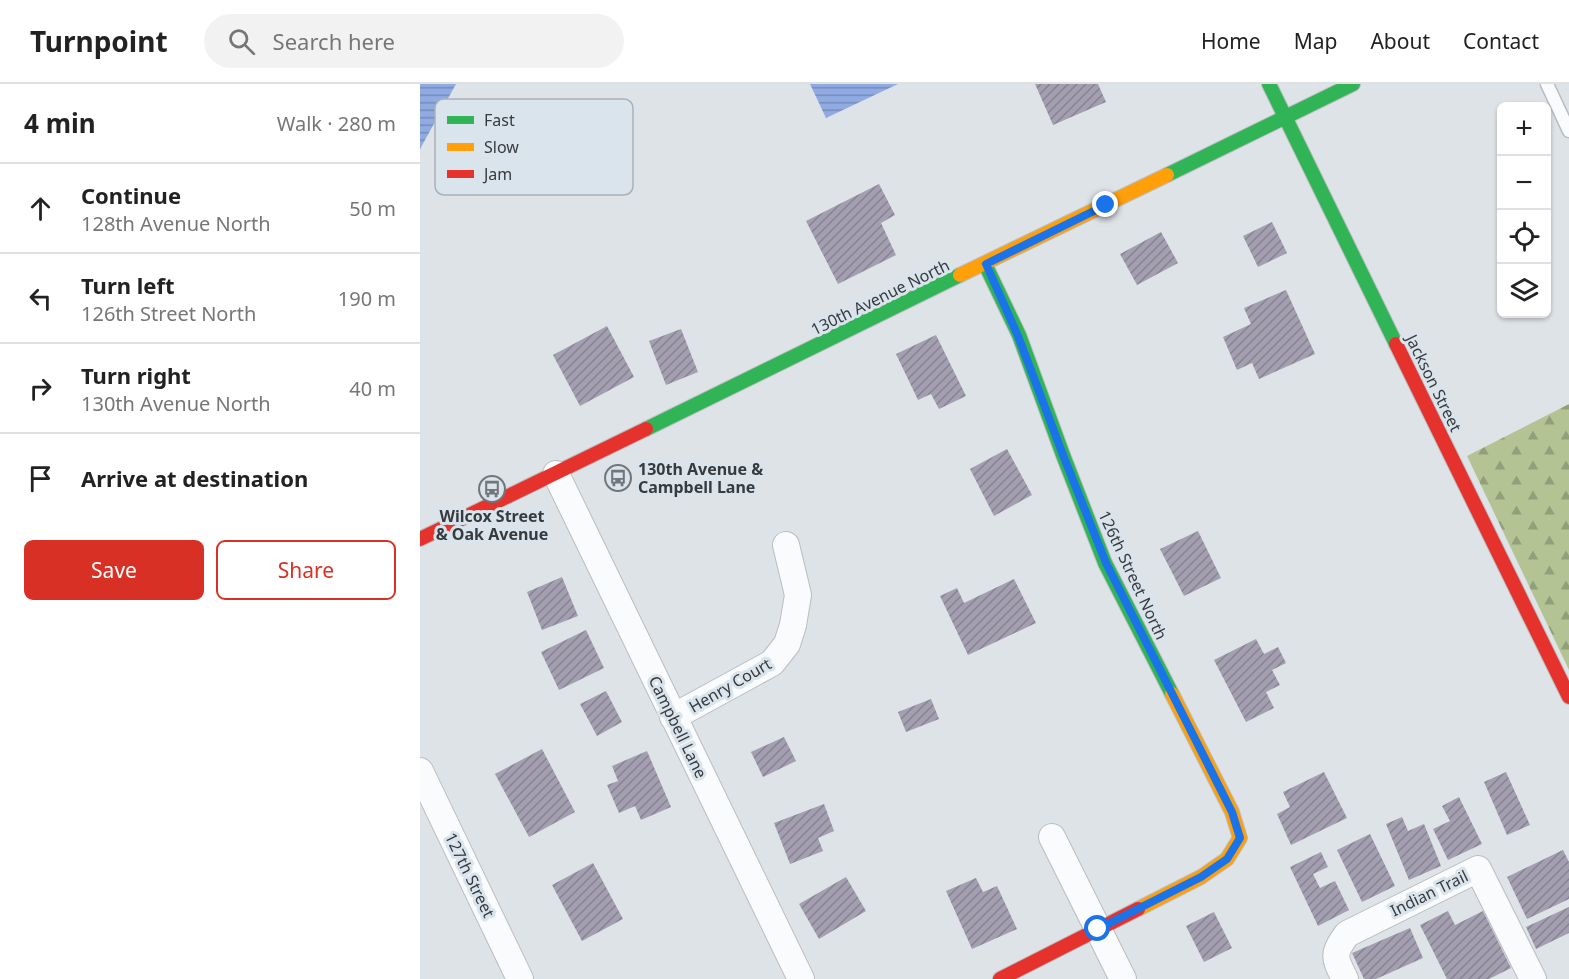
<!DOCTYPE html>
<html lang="en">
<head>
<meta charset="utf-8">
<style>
  :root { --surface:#fff; --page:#f2f2f2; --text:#222; --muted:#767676; --line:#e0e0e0; --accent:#d93025 }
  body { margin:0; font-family:"Noto Sans",sans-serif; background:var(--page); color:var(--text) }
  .controls { position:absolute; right:18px; top:18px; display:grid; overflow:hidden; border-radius:9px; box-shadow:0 2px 4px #0004 }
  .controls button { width:54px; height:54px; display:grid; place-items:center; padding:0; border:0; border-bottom:2px solid var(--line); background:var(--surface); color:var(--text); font:30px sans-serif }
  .stop { position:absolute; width:18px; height:18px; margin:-14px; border:4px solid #1a73e8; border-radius:50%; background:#fff }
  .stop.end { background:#1a73e8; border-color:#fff; box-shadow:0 2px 6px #0008 }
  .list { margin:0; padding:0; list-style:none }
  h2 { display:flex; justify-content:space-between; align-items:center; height:78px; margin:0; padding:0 24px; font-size:26px }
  h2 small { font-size:20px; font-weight:400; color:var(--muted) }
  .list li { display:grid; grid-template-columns:39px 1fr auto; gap:18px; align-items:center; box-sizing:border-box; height:90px; padding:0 24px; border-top:2px solid var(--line) }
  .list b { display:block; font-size:22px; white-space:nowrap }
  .list p { margin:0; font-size:20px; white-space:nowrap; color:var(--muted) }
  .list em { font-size:20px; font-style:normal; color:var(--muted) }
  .actions { display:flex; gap:12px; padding:18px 24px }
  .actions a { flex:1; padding:14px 0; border:2px solid var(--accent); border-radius:9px; text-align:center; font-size:21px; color:var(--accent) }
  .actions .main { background:var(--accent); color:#fff }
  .icon { flex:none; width:33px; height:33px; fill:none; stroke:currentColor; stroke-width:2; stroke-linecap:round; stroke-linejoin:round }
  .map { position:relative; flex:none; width:1149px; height:895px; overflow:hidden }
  header { display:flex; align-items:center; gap:36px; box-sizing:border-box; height:84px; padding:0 30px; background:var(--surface); border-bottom:2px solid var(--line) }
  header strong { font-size:28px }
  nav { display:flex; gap:33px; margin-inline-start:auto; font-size:21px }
  .search { width:420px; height:54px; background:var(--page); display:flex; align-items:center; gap:15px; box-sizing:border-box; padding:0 21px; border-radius:33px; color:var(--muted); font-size:22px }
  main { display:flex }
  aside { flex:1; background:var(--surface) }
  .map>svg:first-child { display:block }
</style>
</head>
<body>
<header>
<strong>Turnpoint</strong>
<div class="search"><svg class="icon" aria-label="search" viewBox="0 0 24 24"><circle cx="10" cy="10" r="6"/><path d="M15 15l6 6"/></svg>Search here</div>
<nav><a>Home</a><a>Map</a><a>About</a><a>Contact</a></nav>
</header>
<main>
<aside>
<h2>4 min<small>Walk · 280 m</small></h2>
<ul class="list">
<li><svg class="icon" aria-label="ahead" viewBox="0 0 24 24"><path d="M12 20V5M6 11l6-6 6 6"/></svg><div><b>Continue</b><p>128th Avenue North</p></div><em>50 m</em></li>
<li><svg class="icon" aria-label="left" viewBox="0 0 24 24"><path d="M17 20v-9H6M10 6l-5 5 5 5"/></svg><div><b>Turn left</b><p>126th Street North</p></div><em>190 m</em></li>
<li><svg class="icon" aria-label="right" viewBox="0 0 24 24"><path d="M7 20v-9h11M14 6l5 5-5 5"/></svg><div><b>Turn right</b><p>130th Avenue North</p></div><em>40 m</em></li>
<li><svg class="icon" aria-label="arrive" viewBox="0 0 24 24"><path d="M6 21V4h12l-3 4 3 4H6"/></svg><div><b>Arrive at destination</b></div></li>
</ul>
<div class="actions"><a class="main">Save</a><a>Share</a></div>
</aside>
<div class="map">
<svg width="1149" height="895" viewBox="0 0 1149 895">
  <defs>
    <pattern id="forest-firs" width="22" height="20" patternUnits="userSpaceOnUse" patternTransform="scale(1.5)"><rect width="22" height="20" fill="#b3c393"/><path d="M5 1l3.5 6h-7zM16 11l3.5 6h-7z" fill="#92a079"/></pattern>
    <pattern id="water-rules" width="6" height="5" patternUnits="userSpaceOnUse" patternTransform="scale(1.5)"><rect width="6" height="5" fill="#8fabe2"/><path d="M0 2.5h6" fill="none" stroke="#768cb9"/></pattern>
    <pattern id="building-hatch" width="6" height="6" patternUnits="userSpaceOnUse" patternTransform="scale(1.5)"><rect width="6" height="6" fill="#a49fb0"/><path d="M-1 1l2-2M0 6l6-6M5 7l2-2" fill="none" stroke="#868391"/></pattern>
  </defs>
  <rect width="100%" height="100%" fill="#dee3e8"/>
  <polygon fill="url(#forest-firs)" points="1149,320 1149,586 1047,372"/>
  <g fill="url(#water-rules)">
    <polygon points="0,0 36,0 0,65"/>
    <polygon points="390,0 478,0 406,34"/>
  </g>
  <g fill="url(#building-hatch)">
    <polygon points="615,0 678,0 686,18 633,41"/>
    <polygon points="459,100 475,131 461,139 476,171 418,200 386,137"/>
    <polygon points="852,138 867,169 838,183 823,152"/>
    <polygon points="741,148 758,179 717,201 700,170"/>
    <polygon points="866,206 895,270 839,295 832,279 817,286 803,253 831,240 824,224"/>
    <polygon points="187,242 214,293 160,322 133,271"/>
    <polygon points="261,245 278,288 246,301 229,257"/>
    <polygon points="516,251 546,312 519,325 511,310 498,316 476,270"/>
    <polygon points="587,365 612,411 574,432 550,385"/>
    <polygon points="778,447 801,494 764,512 740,465"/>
    <polygon points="142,493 158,532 122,546 107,508"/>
    <polygon points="594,495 616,539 548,571 520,512 537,504 544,519"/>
    <polygon points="166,546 184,584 139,606 121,568"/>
    <polygon points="836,555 844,570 858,563 866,579 852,586 860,601 846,608 854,624 826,638 794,576"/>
    <polygon points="186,607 202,638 177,652 160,620"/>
    <polygon points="511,615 519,635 486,648 478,628"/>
    <polygon points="364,653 376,677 343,693 331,668"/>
    <polygon points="122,665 155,728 109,753 75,690"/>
    <polygon points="227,667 251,723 221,736 215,722 199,729 187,701 198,697 192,682"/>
    <polygon points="904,688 927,734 871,761 857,730 870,723 863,708"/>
    <polygon points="1086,688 1110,741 1087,751 1064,698"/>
    <polygon points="1039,713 1062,760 1028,776 1013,745 1030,737 1022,722"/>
    <polygon points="404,720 414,747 398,754 403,767 370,780 354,739"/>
    <polygon points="982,733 988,747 1004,740 1021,782 989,796 966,740"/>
    <polygon points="950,750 975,802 942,818 917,766"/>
    <polygon points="1143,766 1149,778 1149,815 1107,835 1087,793"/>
    <polygon points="901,768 908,783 893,790 900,804 915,797 929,826 898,842 870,783"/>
    <polygon points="173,779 203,835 162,857 132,801"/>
    <polygon points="426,793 446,827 399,855 379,820"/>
    <polygon points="556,794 563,808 577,802 597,845 552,865 526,807"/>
    <polygon points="1149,823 1149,849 1116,865 1106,843"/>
    <polygon points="1028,827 1035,841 1063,827 1091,884 1069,895 1027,895 1000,841"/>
    <polygon points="794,828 812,864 784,878 766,842"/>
    <polygon points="990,844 1003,874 956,895 944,895 932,869"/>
  </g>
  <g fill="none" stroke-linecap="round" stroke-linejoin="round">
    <defs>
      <polyline id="lane" points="1127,0 1149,47"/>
      <g id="street">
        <polyline points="136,390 381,895"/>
        <polyline points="253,633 352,579 367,560 373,541 378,511 366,461"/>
        <polyline points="0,687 100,895"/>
        <polyline points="632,753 703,895"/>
        <path d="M925,895C914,873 912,871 927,850L1058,785L1113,895"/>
      </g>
      <g id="fast">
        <polyline points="849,0 976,260"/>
        <polyline points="747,91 933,0"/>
        <polyline points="565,180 599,251 643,371 685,479 752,610"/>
        <polyline points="226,345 540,191"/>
      </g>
      <g id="slow">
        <polyline points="540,191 747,91"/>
        <polyline points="718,825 781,793 807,775 820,754 812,728 752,610"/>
      </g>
      <g id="jam">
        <polyline points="976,260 1149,613"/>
        <polyline points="0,455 226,345"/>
        <polyline points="580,895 718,825"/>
      </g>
    </defs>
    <use href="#lane" stroke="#b9bdc0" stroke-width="15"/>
    <use href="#street" stroke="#b9bdc0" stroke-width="28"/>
    <use href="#fast" stroke="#b9bdc0" stroke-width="16"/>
    <use href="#slow" stroke="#b9bdc0" stroke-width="16"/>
    <use href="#jam" stroke="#b9bdc0" stroke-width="16"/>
    <use href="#lane" stroke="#fafbfc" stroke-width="12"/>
    <use href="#street" stroke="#fafbfc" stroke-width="26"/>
    <use href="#fast" stroke="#30b455" stroke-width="14"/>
    <use href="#slow" stroke="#ff9f0a" stroke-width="14"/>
    <use href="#jam" stroke="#e5322d" stroke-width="14"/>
  </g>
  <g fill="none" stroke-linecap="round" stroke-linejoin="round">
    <polyline stroke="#1a73e8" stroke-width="8" points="678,845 781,793 807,775 820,754 812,728 686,479 643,371 598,252 566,180 686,121"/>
  </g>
  <defs>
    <symbol id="bus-ring" viewBox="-11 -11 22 22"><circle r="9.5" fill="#dae4ec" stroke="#71767a" stroke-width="1.5"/><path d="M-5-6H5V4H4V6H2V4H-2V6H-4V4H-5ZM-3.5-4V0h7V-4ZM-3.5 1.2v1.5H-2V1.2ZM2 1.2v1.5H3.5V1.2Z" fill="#71767a"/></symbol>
  </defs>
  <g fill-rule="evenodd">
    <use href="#bus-ring" x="183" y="379" width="30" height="30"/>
    <use href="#bus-ring" x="57" y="390" width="30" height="30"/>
  </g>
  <g text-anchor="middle" stroke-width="6" stroke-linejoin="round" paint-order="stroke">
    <g font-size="16" fill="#373b3e" stroke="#dae4ec">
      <text transform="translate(460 213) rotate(-26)" y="6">130th Avenue North</text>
      <text transform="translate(1014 299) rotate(64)" y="6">Jackson Street</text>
      <text transform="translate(713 491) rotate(65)" y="6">126th Street North</text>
      <text transform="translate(310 601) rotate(-30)" y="6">Henry Court</text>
      <text transform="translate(258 643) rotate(64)" y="6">Campbell Lane</text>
      <text transform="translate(50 791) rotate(64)" y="6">127th Street</text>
      <text transform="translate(1009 809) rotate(-26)" y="6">Indian Trail</text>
    </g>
    <g font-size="16" font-weight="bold" fill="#373b3e" stroke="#dae4ec" text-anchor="start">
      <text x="218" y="391">130th Avenue &amp;<tspan x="218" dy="18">Campbell Lane</tspan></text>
      <text x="72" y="438" text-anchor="middle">Wilcox Street<tspan x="72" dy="18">&amp; Oak Avenue</tspan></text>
    </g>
  </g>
  <rect x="15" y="15" width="198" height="96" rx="9" fill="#dae4ec" stroke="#a9b1b8" stroke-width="1.5"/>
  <rect x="27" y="32" width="27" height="8" fill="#30b455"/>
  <rect x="27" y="59" width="27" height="8" fill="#ff9f0a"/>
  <rect x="27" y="86" width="27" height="8" fill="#e5322d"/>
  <g font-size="16" fill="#373b3e">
    <text x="64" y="42">Fast</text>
    <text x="64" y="69">Slow</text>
    <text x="64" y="96">Jam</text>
  </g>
</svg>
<div class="controls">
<button>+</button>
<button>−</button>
<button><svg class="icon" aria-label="locate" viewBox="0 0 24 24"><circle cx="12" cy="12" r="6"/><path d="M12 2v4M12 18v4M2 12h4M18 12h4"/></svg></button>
<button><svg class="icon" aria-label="layers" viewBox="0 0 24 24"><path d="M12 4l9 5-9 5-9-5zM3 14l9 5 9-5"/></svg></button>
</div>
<div class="stop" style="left:678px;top:845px"></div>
<div class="stop end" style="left:686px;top:121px"></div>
</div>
</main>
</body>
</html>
